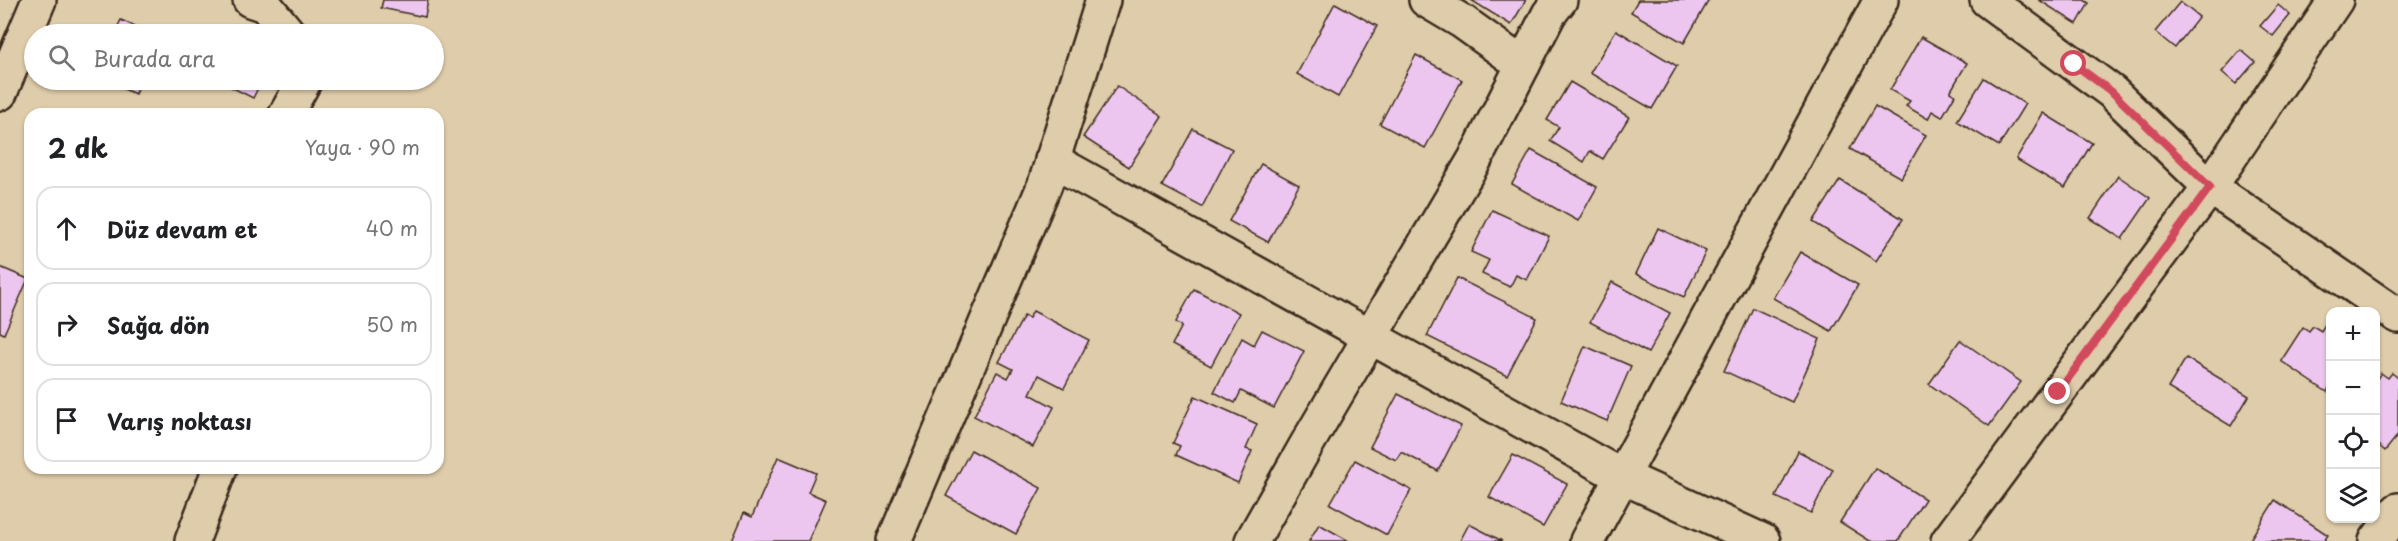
<!DOCTYPE html>
<html lang="tr">
<head>
<meta charset="utf-8">
<style>
  :root { --surface:#fff; --page:#f2f2f2; --text:#202124; --muted:#757577; --line:#e0e0e0 }
  body { margin:0; font-family:"Playpen Sans",sans-serif; background:var(--page); color:var(--text) }
  .controls { position:absolute; right:18px; bottom:18px; display:grid; overflow:hidden; border-radius:12px; box-shadow:0 2px 4px #0004 }
  .controls button { width:54px; height:54px; display:grid; place-items:center; padding:0; border:0; border-bottom:2px solid var(--line); background:var(--surface); color:var(--text); font:30px sans-serif }
  .stop { position:absolute; width:18px; height:18px; margin:-14px; border:4px solid #d1495b; border-radius:50%; background:#fff }
  .stop.end { background:#d1495b; border-color:#fff; box-shadow:0 2px 6px #0008 }
  .list { margin:0; padding:0; list-style:none }
  h2 { display:flex; justify-content:space-between; align-items:center; height:78px; margin:0; padding:0 24px; font-size:26px }
  h2 small { font-size:20px; font-weight:400; color:var(--muted) }
  .list li { display:grid; grid-template-columns:39px 1fr auto; gap:18px; align-items:center; box-sizing:border-box; height:84px; margin:0 12px 12px; padding:0 12px; border:2px solid var(--line); border-radius:18px }
  .list b { display:block; font-size:22px; white-space:nowrap }
  .list em { font-size:20px; font-style:normal; color:var(--muted) }
  .icon { flex:none; width:33px; height:33px; fill:none; stroke:currentColor; stroke-width:2; stroke-linecap:round; stroke-linejoin:round }
  .map { position:relative; flex:none; width:2398px; height:541px; overflow:hidden }
  .search { position:absolute; background:var(--surface); box-shadow:0 2px 4px #0004; left:24px; top:24px; width:420px; height:66px; display:flex; align-items:center; gap:15px; box-sizing:border-box; padding:0 21px; border-radius:33px; color:var(--muted); font-size:22px }
  .panel { position:absolute; background:var(--surface); box-shadow:0 2px 4px #0004; left:24px; top:108px; width:420px; height:366px; border-radius:18px }
  .map>svg:first-child { display:block }
</style>
</head>
<body>
<div class="map">
<svg width="2398" height="541" viewBox="0 0 2398 541">
  <rect width="100%" height="100%" fill="#dfccaa"/>
  <filter id="ink" filterUnits="userSpaceOnUse"><feTurbulence type="fractalNoise" baseFrequency=".0167" numOctaves="2"/><feDisplacementMap in="SourceGraphic" scale="12" xChannelSelector="R" yChannelSelector="G"/><feConvolveMatrix kernelMatrix="1 2 1 2 8 2 1 2 1" color-interpolation-filters="sRGB"/></filter>
  <g filter="url(#ink)">
    <g fill="#edc6ef" stroke="#3b2a1e" stroke-width="1.5">
      <polygon points="383,0 428,0 425,17 381,8"/>
      <polygon points="1471,0 1526,0 1511,25"/>
      <polygon points="1638,0 1709,0 1684,43 1631,12"/>
      <polygon points="2039,0 2084,0 2089,3 2077,24"/>
      <polygon points="2180,2 2199,17 2175,48 2155,32"/>
      <polygon points="1335,3 1377,26 1338,97 1297,74"/>
      <polygon points="2278,5 2290,15 2273,36 2260,26"/>
      <polygon points="121,20 151,34 114,34"/>
      <polygon points="1616,30 1677,66 1652,109 1590,73"/>
      <polygon points="1921,37 1967,63 1950,92 1955,95 1942,117 1932,111 1928,119 1906,106 1910,101 1890,90"/>
      <polygon points="2241,50 2255,62 2236,84 2222,72"/>
      <polygon points="1416,55 1462,80 1425,148 1380,124"/>
      <polygon points="1984,78 2025,104 1999,146 1957,121"/>
      <polygon points="103,80 142,80 135,94"/>
      <polygon points="225,80 262,80 253,98 223,83"/>
      <polygon points="1570,82 1629,117 1603,159 1590,151 1584,162 1550,141 1559,127 1547,120"/>
      <polygon points="1117,86 1162,116 1129,167 1083,137"/>
      <polygon points="1875,106 1926,135 1901,178 1850,149"/>
      <polygon points="2043,113 2092,143 2065,188 2016,159"/>
      <polygon points="1193,129 1232,149 1202,207 1162,186"/>
      <polygon points="1531,150 1597,187 1578,221 1512,184"/>
      <polygon points="1261,164 1299,185 1268,242 1229,221"/>
      <polygon points="2118,176 2150,198 2122,239 2090,218"/>
      <polygon points="1840,180 1903,219 1876,261 1813,222"/>
      <polygon points="1492,210 1549,236 1527,280 1516,275 1510,287 1482,274 1489,260 1471,252"/>
      <polygon points="1658,228 1706,251 1684,297 1636,274"/>
      <polygon points="1800,252 1858,285 1831,331 1773,298"/>
      <polygon points="0,267 28,279 4,334 0,332"/>
      <polygon points="1457,278 1537,318 1507,376 1427,336"/>
      <polygon points="1612,282 1670,313 1648,353 1590,322"/>
      <polygon points="1194,289 1239,313 1211,366 1172,345 1182,326 1176,322"/>
      <polygon points="1753,308 1820,339 1792,402 1724,371"/>
      <polygon points="1033,311 1089,340 1064,388 1039,375 1030,394 1054,407 1033,447 974,416 997,372 1008,378 1013,369 999,362 1024,316 1029,318"/>
      <polygon points="2326,323 2330,326 2330,386 2327,392 2281,361 2303,327 2309,331 2313,326 2321,331"/>
      <polygon points="1262,330 1304,351 1274,408 1241,391 1235,403 1214,392 1242,338 1254,345"/>
      <polygon points="1960,340 2021,382 1989,426 1929,384"/>
      <polygon points="1585,346 1631,366 1607,421 1561,401"/>
      <polygon points="2186,358 2249,396 2231,426 2168,388"/>
      <polygon points="2381,373 2388,378 2392,373 2398,378 2398,435 2385,451 2376,443 2376,380"/>
      <polygon points="1398,394 1461,426 1438,471 1401,452 1396,460 1370,447"/>
      <polygon points="1195,396 1257,424 1246,449 1252,451 1238,483 1176,455 1180,446 1173,443"/>
      <polygon points="971,450 1041,488 1016,534 946,496"/>
      <polygon points="1798,451 1833,469 1811,513 1776,497"/>
      <polygon points="1513,455 1567,484 1543,527 1489,497"/>
      <polygon points="778,457 816,473 808,492 826,500 808,541 732,541 744,513 752,517"/>
      <polygon points="1355,460 1411,490 1387,535 1330,504"/>
      <polygon points="1875,468 1925,499 1898,541 1870,541 1840,522"/>
      <polygon points="2275,500 2328,535 2324,541 2249,541"/>
      <polygon points="1319,524 1349,541 1309,541"/>
      <polygon points="1469,524 1502,541 1460,541"/>
    </g>
    <g fill="none" stroke-linecap="round" stroke-linejoin="round">
      <defs>
        <g id="minor">
          <polyline points="250,0 265,5 289,34"/>
          <polyline points="1426,0 1463,22 1523,65"/>
          <polyline points="1987,0 2112,92 2210,187 2398,316"/>
          <polyline points="0,93 39,0"/>
          <polyline points="286,114 305,80"/>
          <polyline points="1052,160 1621,476 1763,541"/>
          <polyline points="192,541 220,468"/>
          <polyline points="894,541 1045,184 1103,0"/>
          <polyline points="1252,541 1307,444 1475,159 1549,14 1560,0"/>
          <polyline points="1587,541 1881,0"/>
          <polyline points="1948,541 2210,187 2336,0"/>
          <polyline points="2376,541 2398,510"/>
        </g>
      </defs>
      <use href="#minor" stroke="#3b2a1e" stroke-width="38"/>
      <use href="#minor" stroke="#dfccaa" stroke-width="33"/>
    </g>
  </g>
  <g fill="none" stroke-linecap="round" stroke-linejoin="round" filter="url(#ink)">
    <polyline stroke="#d1495b" stroke-width="8" points="2058,392 2210,187 2112,92 2074,64"/>
  </g>
</svg>
<div class="controls">
<button>+</button>
<button>−</button>
<button><svg class="icon" aria-label="locate" viewBox="0 0 24 24"><circle cx="12" cy="12" r="6"/><path d="M12 2v4M12 18v4M2 12h4M18 12h4"/></svg></button>
<button><svg class="icon" aria-label="layers" viewBox="0 0 24 24"><path d="M12 4l9 5-9 5-9-5zM3 14l9 5 9-5"/></svg></button>
</div>
<div class="stop" style="left:2074px;top:64px"></div>
<div class="stop end" style="left:2058px;top:392px"></div>
<div class="search"><svg class="icon" aria-label="search" viewBox="0 0 24 24"><circle cx="10" cy="10" r="6"/><path d="M15 15l6 6"/></svg>Burada ara</div>
<section class="panel">
<h2>2 dk<small>Yaya · 90 m</small></h2>
<ul class="list">
<li><svg class="icon" aria-label="ahead" viewBox="0 0 24 24"><path d="M12 20V5M6 11l6-6 6 6"/></svg><div><b>Düz devam et</b></div><em>40 m</em></li>
<li><svg class="icon" aria-label="right" viewBox="0 0 24 24"><path d="M7 20v-9h11M14 6l5 5-5 5"/></svg><div><b>Sağa dön</b></div><em>50 m</em></li>
<li><svg class="icon" aria-label="arrive" viewBox="0 0 24 24"><path d="M6 21V4h12l-3 4 3 4H6"/></svg><div><b>Varış noktası</b></div></li>
</ul>
</section>
</div>
</body>
</html>
